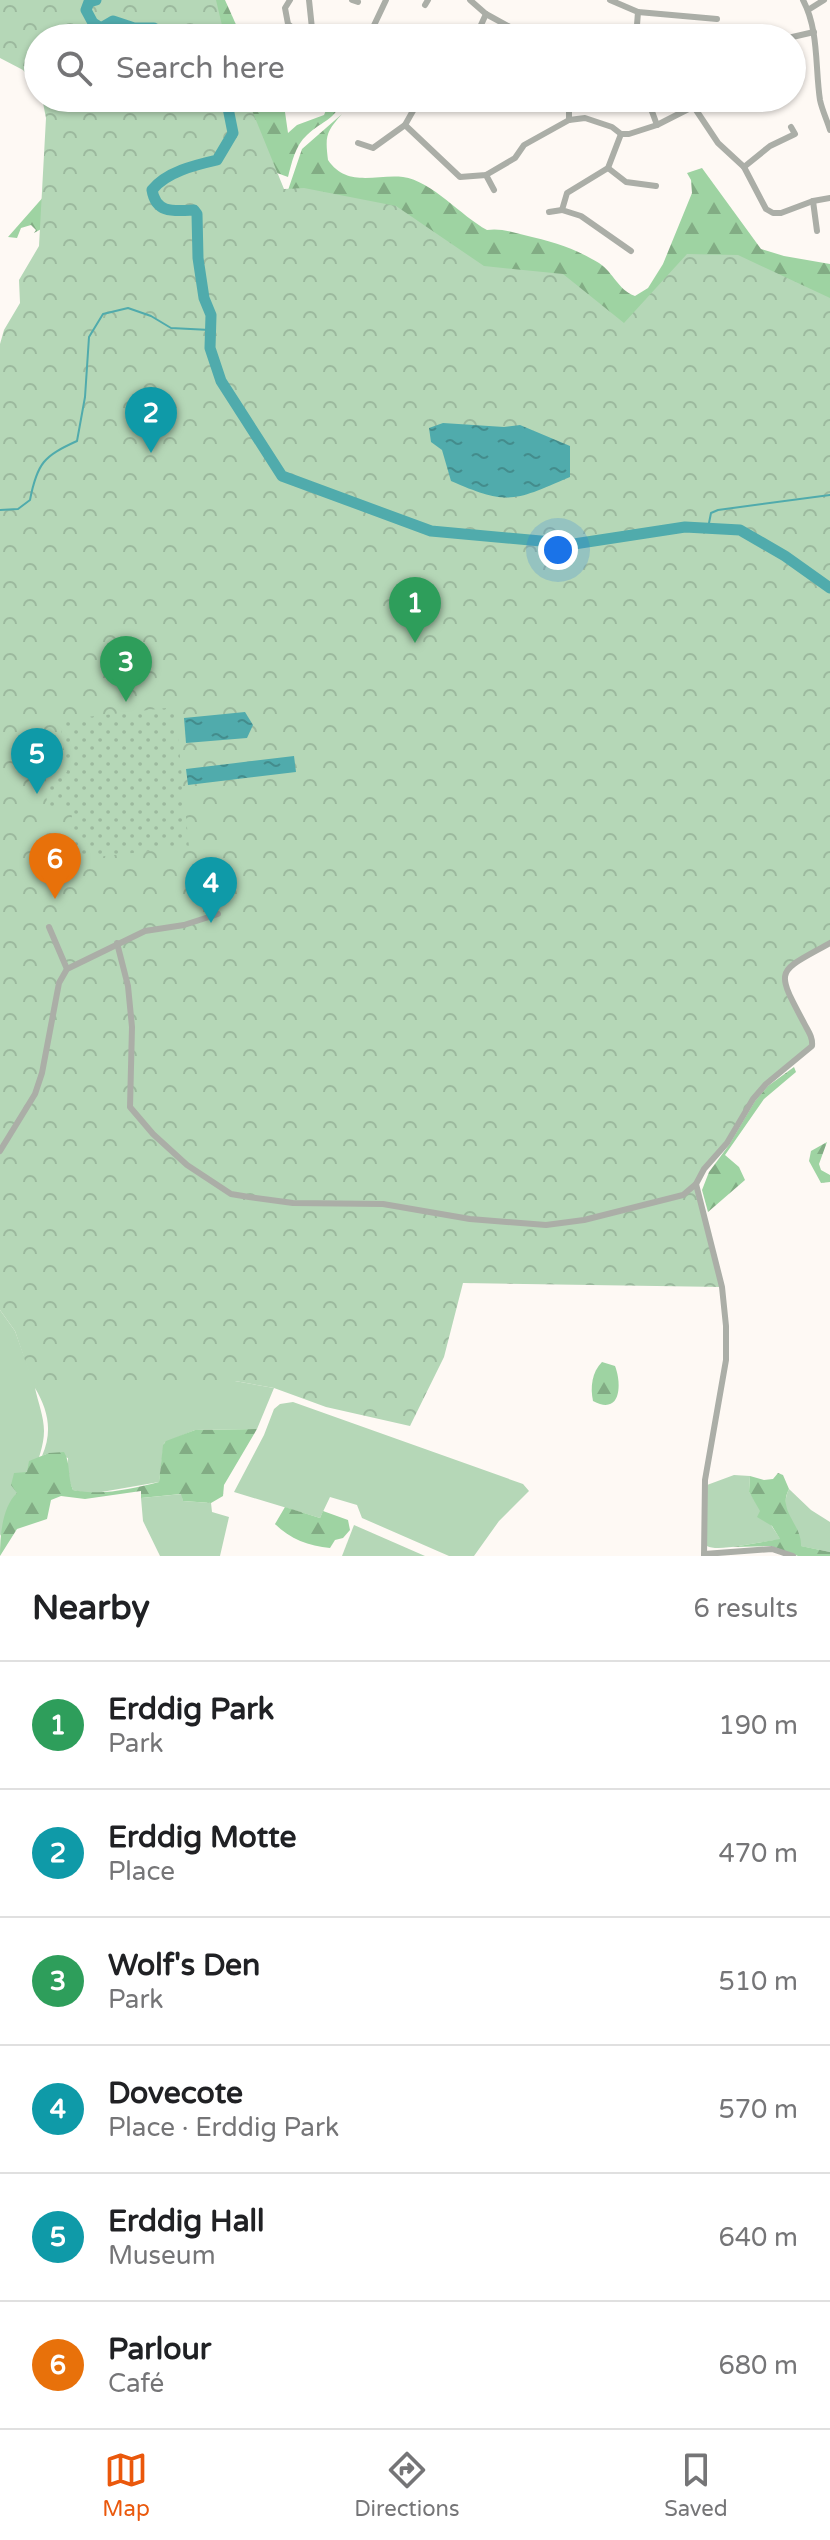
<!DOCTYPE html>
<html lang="en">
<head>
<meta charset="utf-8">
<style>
  :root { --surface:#fff; --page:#f6f6f6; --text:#202124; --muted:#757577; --line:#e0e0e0; --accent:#ea580c }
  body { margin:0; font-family:"Varela Round",sans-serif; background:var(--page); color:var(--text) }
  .you { position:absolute; left:558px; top:550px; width:28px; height:28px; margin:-20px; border:6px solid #fff; border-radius:50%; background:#1a73e8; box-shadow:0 0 0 12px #1a73e833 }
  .badge { display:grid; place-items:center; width:52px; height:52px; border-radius:50%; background:var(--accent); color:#fff; font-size:26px; font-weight:700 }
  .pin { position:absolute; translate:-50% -66px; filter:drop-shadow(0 2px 4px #0008) }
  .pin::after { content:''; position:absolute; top:42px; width:28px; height:24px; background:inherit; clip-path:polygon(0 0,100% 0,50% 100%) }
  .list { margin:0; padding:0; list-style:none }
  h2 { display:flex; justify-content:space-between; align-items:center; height:104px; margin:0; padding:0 32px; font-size:34px }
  h2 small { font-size:26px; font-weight:400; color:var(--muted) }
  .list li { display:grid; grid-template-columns:52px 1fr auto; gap:24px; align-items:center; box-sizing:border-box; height:128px; padding:0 32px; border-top:2px solid var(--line) }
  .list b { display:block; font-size:30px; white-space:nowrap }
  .list p { margin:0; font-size:26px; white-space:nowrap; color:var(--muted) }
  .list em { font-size:26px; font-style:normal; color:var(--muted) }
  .icon { flex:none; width:44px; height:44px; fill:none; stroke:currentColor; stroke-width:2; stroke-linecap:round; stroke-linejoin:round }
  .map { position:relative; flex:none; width:830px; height:1556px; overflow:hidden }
  .search { position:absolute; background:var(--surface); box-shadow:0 2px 6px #0004; left:24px; right:24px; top:24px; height:88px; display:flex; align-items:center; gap:20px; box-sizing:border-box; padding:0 28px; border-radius:44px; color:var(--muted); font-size:30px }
  .sheet { height:872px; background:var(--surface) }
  nav { display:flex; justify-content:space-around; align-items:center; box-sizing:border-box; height:112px; border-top:2px solid var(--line); background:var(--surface); font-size:22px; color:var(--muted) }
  nav a { display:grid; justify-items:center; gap:4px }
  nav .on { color:var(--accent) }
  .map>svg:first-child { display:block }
</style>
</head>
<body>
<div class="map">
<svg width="830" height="1556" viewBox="0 0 830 1556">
  <defs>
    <pattern id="forest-firs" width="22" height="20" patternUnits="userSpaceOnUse" patternTransform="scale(2)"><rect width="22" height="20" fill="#9ed3a2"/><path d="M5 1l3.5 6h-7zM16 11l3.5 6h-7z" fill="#82ac84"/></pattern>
    <pattern id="park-crowns" width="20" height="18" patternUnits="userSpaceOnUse" patternTransform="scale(2)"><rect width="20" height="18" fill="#b5d7b7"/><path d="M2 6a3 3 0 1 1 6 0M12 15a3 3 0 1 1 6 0" fill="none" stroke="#9cb99e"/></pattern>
    <pattern id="garden-dots" width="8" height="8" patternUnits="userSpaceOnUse" patternTransform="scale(2)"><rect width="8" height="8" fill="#b5d7b7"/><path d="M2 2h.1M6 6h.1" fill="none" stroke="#9cb99e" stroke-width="1.8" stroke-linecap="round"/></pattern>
    <pattern id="water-ripples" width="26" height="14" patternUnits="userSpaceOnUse" patternTransform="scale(2)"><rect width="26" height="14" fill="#50abac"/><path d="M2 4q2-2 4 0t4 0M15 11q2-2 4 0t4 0" fill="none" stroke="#438c8c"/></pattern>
  </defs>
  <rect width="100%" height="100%" fill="#fef9f4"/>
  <g fill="#b5d7b7">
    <path d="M0,1310L15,1331L33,1381H235L274,1388L257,1429L195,1430L164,1443L159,1482L90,1494L73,1490L68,1478V1458L49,1453L42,1456C53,1431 48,1410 35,1388C38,1402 44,1417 44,1431C44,1462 15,1509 0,1536Z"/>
    <polygon points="293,1402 523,1484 529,1491 499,1521 474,1556 449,1556 362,1518 357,1505 330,1497 320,1518 234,1492 264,1435 274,1409 280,1404"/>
    <path d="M734,1475L750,1476L749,1492L781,1540C763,1540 719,1553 707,1546V1485Z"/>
    <path d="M789,1489L811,1510L830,1522V1552L800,1546C793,1529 779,1508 789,1489Z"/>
    <polygon points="182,1494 183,1501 211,1503 212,1512 229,1517 220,1556 160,1556 143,1521 141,1498"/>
    <polygon points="354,1525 425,1556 342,1556"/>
  </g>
  <g fill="url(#forest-firs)">
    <polygon points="198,0 225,0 242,38 208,38"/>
    <path d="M227,98H283L288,133L297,125L324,115L331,98H343C334,122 324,119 307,135C295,146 292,162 288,177L277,173Z"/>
    <path d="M342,114C326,132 325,136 328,160C347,188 376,174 403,177C432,181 461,216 487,230C500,228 512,232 524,235C554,242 572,247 599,263C614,273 618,290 635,296L648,288L663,264L692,193L691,180L687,173L702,168L761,249L784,256L830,264V330L654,340L284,202L302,149Z"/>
    <polygon points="45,195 43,228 34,233 36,230 31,225 21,228 17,238 8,237"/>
    <polygon points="794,1067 796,1072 764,1099 725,1155 739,1167 745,1180 708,1212 702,1190 709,1172 729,1145 755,1101 768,1086"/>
    <polygon points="827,1142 819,1164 821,1170 830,1175 830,1182 821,1183 809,1161 811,1151"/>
    <path d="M602,1362L615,1366C622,1384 621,1416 593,1401C590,1387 592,1372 602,1362Z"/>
    <path d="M257,1429L224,1485L223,1496L211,1503L183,1501L181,1494L141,1498V1491L85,1499L61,1496L51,1500L47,1519L17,1529L0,1556C0,1536 2,1507 17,1493L11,1485L14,1473L27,1472L29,1461L49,1453L64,1452C71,1463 67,1477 73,1490C102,1496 131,1489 159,1482L163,1445L166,1441L195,1430Z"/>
    <path d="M778,1473L783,1475L789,1489C777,1511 802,1524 801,1546L830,1552V1556H798L771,1546L733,1547L780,1539L772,1526L757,1517L760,1511L749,1492L750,1476L764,1480L773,1479Z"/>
    <path d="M285,1507L320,1518L323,1511L348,1520L350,1530L343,1538L335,1540L330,1548C309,1546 290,1539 275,1524Z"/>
  </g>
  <g fill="url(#park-crowns)">
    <polygon points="0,0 216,0 225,38 38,38 38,84 30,79 23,70 0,58"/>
    <polygon points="42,98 247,98 284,189 304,188 396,206 484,266 563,274 624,323 687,254 738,255 830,298 830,943 791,965 784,985 811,1036 812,1046 766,1084 696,1184 722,1287 463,1283 444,1357 410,1426 326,1407 274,1388 235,1381 32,1381 15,1331 0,1310 0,344 4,330 20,303 19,280 39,246 46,118"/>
  </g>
  <polygon fill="url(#garden-dots)" points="175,707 189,847 77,859 71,809 48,811 44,775 67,772 60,720"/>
  <g fill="url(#water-ripples)">
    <path d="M443,423L504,427L520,425L570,446V477C514,501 508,506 451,481L442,450L431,442L429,428Z"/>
    <polygon points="245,712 253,725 247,738 186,743 184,718"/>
    <polygon points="294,756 296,772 188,785 186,769"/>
  </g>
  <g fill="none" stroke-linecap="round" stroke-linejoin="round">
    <g stroke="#50abac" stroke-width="2">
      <path d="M0,510L18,509L30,500C37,463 44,456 77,441L85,397L89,337L103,314L128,308L151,316L171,328L210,330"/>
      <polyline points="708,528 711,513 718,510 830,495"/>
    </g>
    <g stroke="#50abac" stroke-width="11">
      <polyline points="96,0 89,2 86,10 93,23 101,28 113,21 134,28 154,28 163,34 164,38"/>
      <path d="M226,98L233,133L217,160C195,165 166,172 152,190C156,214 174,211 194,210L197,214L198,258L204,298L211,315L210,348L221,381L282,476L431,531L574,544L685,527L740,530L785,556L830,588"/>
    </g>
    <g stroke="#abaea7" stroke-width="6">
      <polyline points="290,0 285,8 288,24 305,38"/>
      <polyline points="309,0 313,38"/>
      <polyline points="352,0 358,2"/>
      <polyline points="470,0 486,14 530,38"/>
      <polyline points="610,0 638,12 717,19"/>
      <path d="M803,0C819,30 815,67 820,100C822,110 827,120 830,130"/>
      <polyline points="425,5 428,0"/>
      <polyline points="808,10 824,0"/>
      <polyline points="368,38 386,0"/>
      <polyline points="475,38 486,14"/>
      <polyline points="636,38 638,12"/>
      <polyline points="788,38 814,32"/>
      <polyline points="569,98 569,120"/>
      <polyline points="647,98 657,125"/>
      <polyline points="531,101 537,98"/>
      <polyline points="694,107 718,143 744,167 766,209 773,213 781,213 813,201 830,198"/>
      <polyline points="405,125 414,109 412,98"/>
      <polyline points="621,134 608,168 567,193 562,210 581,216 631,251"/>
      <polyline points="358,143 373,148 405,125 460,177 486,175 515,158 524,145 569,120 585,118 612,127 621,134 629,134 657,125 710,98"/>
      <polyline points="744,167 770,146 795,134 791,127"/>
      <polyline points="608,168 626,182 656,186"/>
      <polyline points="486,175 494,190"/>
      <polyline points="813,201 817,231"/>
      <polyline points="549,212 562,210"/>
      <polyline points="49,927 67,969"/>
      <polyline points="117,943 128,986 132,1027 130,1107 153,1134 187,1165 231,1194 249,1197 293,1203 383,1204 470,1219 546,1225 584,1220 683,1195 696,1184"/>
      <polyline points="0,1151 35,1094 42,1073 59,983 67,969 145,931 184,925 218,914"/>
      <polyline points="704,1554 772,1549 793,1556"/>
      <path d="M704,1556L705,1480L726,1360V1326L722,1287L696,1184L704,1169L727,1143L753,1099L766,1084L812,1046C813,1037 808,1031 804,1023C774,967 777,973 830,943"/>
    </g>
  </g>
</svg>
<div class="you"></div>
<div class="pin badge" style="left:415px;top:643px;background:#2e9e5b">1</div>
<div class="pin badge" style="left:151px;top:453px;background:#0f9aa8">2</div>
<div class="pin badge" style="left:126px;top:702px;background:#2e9e5b">3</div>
<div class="pin badge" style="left:211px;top:923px;background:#0f9aa8">4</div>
<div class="pin badge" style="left:37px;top:794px;background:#0f9aa8">5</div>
<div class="pin badge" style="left:55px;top:899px;background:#e8710a">6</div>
<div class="search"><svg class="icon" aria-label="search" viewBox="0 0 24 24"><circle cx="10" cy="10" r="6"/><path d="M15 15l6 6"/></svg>Search here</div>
</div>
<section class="sheet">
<h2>Nearby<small>6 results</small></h2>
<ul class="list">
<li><span class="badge" style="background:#2e9e5b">1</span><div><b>Erddig Park</b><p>Park</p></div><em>190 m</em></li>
<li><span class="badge" style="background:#0f9aa8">2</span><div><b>Erddig Motte</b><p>Place</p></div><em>470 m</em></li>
<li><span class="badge" style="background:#2e9e5b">3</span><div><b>Wolf's Den</b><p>Park</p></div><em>510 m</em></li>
<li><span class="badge" style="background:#0f9aa8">4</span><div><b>Dovecote</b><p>Place · Erddig Park</p></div><em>570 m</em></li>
<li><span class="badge" style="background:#0f9aa8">5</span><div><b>Erddig Hall</b><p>Museum</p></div><em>640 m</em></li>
<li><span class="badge" style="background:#e8710a">6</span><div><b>Parlour</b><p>Café</p></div><em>680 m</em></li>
</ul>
</section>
<nav>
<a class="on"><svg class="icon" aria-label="map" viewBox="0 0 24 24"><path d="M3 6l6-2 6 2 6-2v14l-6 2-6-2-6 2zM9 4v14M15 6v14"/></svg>Map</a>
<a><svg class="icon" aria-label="directions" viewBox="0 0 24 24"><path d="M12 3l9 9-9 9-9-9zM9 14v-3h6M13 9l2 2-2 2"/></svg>Directions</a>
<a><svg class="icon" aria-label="saved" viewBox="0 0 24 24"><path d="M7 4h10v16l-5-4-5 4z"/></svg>Saved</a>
</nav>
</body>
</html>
